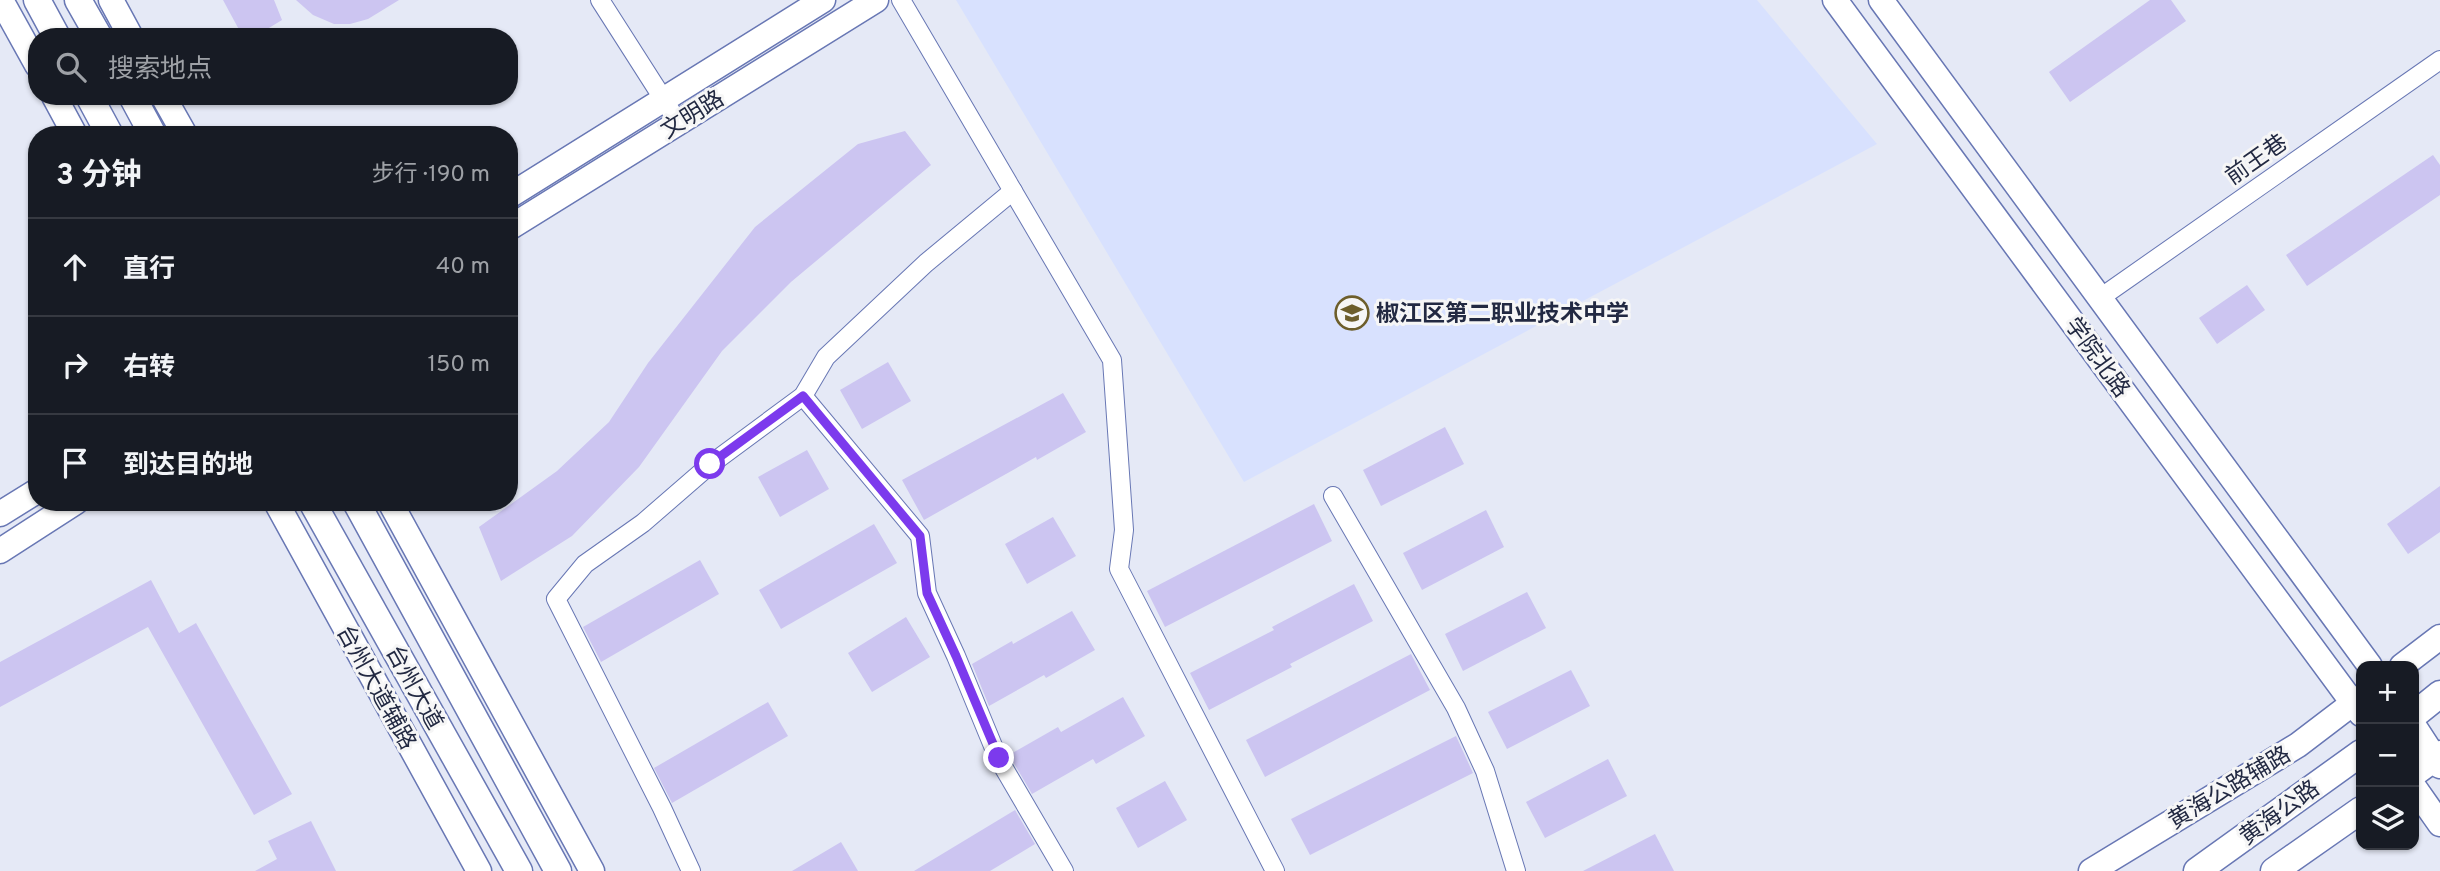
<!DOCTYPE html>
<html lang="zh">
<head>
<meta charset="utf-8">
<style>
  :root { --surface:#171b24; --page:#242831; --text:#f1f3f6; --muted:#9ea1a6; --line:#363941 }
  body { margin:0; font-family:Overpass,"Noto Sans SC",sans-serif; background:var(--page); color:var(--text) }
  .controls { position:absolute; right:21px; bottom:21px; display:grid; overflow:hidden; border-radius:14px; box-shadow:0 2px 5px #0004 }
  .controls button { width:63px; height:63px; display:grid; place-items:center; padding:0; border:0; border-bottom:2px solid var(--line); background:var(--surface); color:var(--text); font:35px sans-serif }
  .stop { position:absolute; width:21px; height:21px; margin:-16px; border:5px solid #7c3aed; border-radius:50%; background:#fff }
  .stop.end { background:#7c3aed; border-color:#fff; box-shadow:0 2px 7px #0008 }
  .list { margin:0; padding:0; list-style:none }
  h2 { display:flex; justify-content:space-between; align-items:center; height:91px; margin:0; padding:0 28px; font-size:30px }
  h2 small { font-size:23px; font-weight:400; color:var(--muted) }
  .list li { display:grid; grid-template-columns:46px 1fr auto; gap:21px; align-items:center; box-sizing:border-box; height:98px; padding:0 28px; border-top:2px solid var(--line) }
  .list b { display:block; font-size:26px; white-space:nowrap }
  .list em { font-size:23px; font-style:normal; color:var(--muted) }
  .icon { flex:none; width:38px; height:38px; fill:none; stroke:currentColor; stroke-width:2; stroke-linecap:round; stroke-linejoin:round }
  .map { position:relative; flex:none; width:2440px; height:871px; overflow:hidden }
  .search { position:absolute; background:var(--surface); box-shadow:0 2px 5px #0004; left:28px; top:28px; width:490px; height:77px; display:flex; align-items:center; gap:18px; box-sizing:border-box; padding:0 24px; border-radius:28px; color:var(--muted); font-size:26px }
  .panel { position:absolute; background:var(--surface); box-shadow:0 2px 5px #0004; left:28px; top:126px; width:490px; height:385px; border-radius:28px }
  .map>svg:first-child { display:block }
</style>
</head>
<body>
<div class="map">
<svg width="2440" height="871" viewBox="0 0 2440 871">
  <rect width="100%" height="100%" fill="#e5e9f6"/>
  <polygon fill="#d8e1fe" points="956,0 1757,0 1877,144 1244,482"/>
  <g fill="#ccc5f1">
    <polygon points="223,0 274,0 282,20 254,37 243,37"/>
    <polygon points="296,0 399,0 368,19 350,24 334,24 313,15"/>
    <polygon points="2150,0 2171,0 2186,21 2070,102 2049,72"/>
    <polygon points="905,131 931,165 791,282 722,351 639,467 572,536 501,581 479,527 557,471 609,422 648,363 755,227 858,144"/>
    <polygon points="2433,155 2440,165 2440,195 2307,286 2286,255"/>
    <polygon points="2247,285 2265,310 2217,344 2199,318"/>
    <polygon points="888,362 911,401 862,429 840,390"/>
    <polygon points="1063,393 1086,432 1037,460 1036,457 924,520 902,480"/>
    <polygon points="1445,427 1464,464 1381,506 1363,470"/>
    <polygon points="807,450 829,489 780,517 758,477"/>
    <polygon points="2440,486 2440,532 2408,554 2387,524"/>
    <polygon points="1314,504 1332,541 1165,627 1147,591"/>
    <polygon points="1486,510 1504,547 1422,590 1403,553"/>
    <polygon points="1053,517 1076,556 1027,584 1005,544"/>
    <polygon points="874,524 897,563 781,629 759,590"/>
    <polygon points="700,560 719,594 601,662 583,627"/>
    <polygon points="151,580 179,633 196,623 292,794 254,815 148,627 0,707 0,662"/>
    <polygon points="1354,584 1373,621 1290,664 1292,667 1209,710 1190,673 1274,630 1272,627"/>
    <polygon points="1527,592 1546,628 1463,671 1445,634"/>
    <polygon points="1072,611 1095,650 1046,678 1044,675 989,706 972,664 1012,641 1013,644"/>
    <polygon points="906,617 930,657 872,692 848,653"/>
    <polygon points="1411,654 1430,690 1265,777 1246,740"/>
    <polygon points="1571,670 1590,706 1507,749 1488,712"/>
    <polygon points="1123,697 1145,736 1096,764 1093,759 1032,794 1009,755 1058,727 1061,732"/>
    <polygon points="768,702 788,736 672,803 654,768"/>
    <polygon points="1456,736 1473,773 1310,855 1291,819"/>
    <polygon points="1608,759 1627,796 1545,838 1526,802"/>
    <polygon points="1165,781 1187,820 1138,848 1116,808"/>
    <polygon points="1015,810 1035,844 990,871 914,871"/>
    <polygon points="311,821 336,871 255,871 277,859 268,841"/>
    <polygon points="1655,834 1674,871 1583,871"/>
    <polygon points="841,842 858,871 792,871"/>
  </g>
  <g fill="none" stroke-linecap="round" stroke-linejoin="round">
    <defs>
      <g id="minor">
        <polyline points="600,0 678,122"/>
        <polyline points="901,0 1112,360 1124,530 1119,569 1275,871"/>
        <polyline points="2100,298 2440,60"/>
        <polyline points="803,396 920,536 927,593 956,656 998,758 1064,871"/>
        <polyline points="1333,496 1456,708 1485,771 1516,871"/>
        <polyline points="691,871 662,808 556,599 585,564 643,523 711,464 803,396 826,357 926,263 1013,191"/>
      </g>
      <g id="secondary">
        <polyline points="1,0 37,65"/>
        <polyline points="111,0 131,37"/>
        <polyline points="1835,0 2361,714"/>
        <polyline points="1881,0 2370,666"/>
        <polyline points="54,96 75,135"/>
        <polyline points="163,96 185,135"/>
        <polyline points="509,196 823,0"/>
        <polyline points="509,228 876,0"/>
        <polyline points="276,502 479,871"/>
        <polyline points="390,502 592,871"/>
        <polyline points="0,514 37,491"/>
        <polyline points="0,551 76,502"/>
        <polyline points="2402,666 2440,637"/>
        <polyline points="2414,726 2440,766"/>
        <polyline points="2414,787 2440,824"/>
        <polyline points="2091,871 2298,745 2361,697"/>
      </g>
      <g id="primary">
        <polyline points="37,0 57,37"/>
        <polyline points="78,0 99,37"/>
        <polyline points="89,96 110,135"/>
        <polyline points="132,96 153,135"/>
        <polyline points="312,502 519,871"/>
        <polyline points="356,502 558,871"/>
        <polyline points="2414,715 2440,694"/>
        <polyline points="2414,773 2440,754"/>
        <polyline points="2197,871 2361,753"/>
        <polyline points="2274,871 2361,810"/>
      </g>
    </defs>
    <use href="#minor" stroke="#6877b4" stroke-width="20"/>
    <use href="#secondary" stroke="#6877b4" stroke-width="27"/>
    <use href="#primary" stroke="#6877b4" stroke-width="29"/>
    <use href="#minor" stroke="#fff" stroke-width="18"/>
    <use href="#secondary" stroke="#fff" stroke-width="24"/>
    <use href="#primary" stroke="#fff" stroke-width="26"/>
  </g>
  <g fill="none" stroke-linecap="round" stroke-linejoin="round">
    <polyline stroke="#7c3aed" stroke-width="9" points="710,464 803,396 920,536 927,593 956,656 999,758"/>
  </g>
  <defs>
    <symbol id="school-ring" viewBox="-11 -11 22 22"><circle r="9.5" fill="#f6f6f6" stroke="#6d5e2b" stroke-width="1.5"/><path d="M0-5L7-2L0 1L-7-2ZM-4 1L0 2.5L4 1V4Q0 6-4 4Z" fill="#6d5e2b"/></symbol>
  </defs>
  <g fill-rule="evenodd">
    <use href="#school-ring" x="1333" y="294" width="38" height="38"/>
  </g>
  <g text-anchor="middle" stroke-width="6" stroke-linejoin="round" paint-order="stroke">
    <g font-size="23" fill="#222942" stroke="#f6f6f6">
      <text transform="translate(692 114) rotate(-32)" y="8">文明路</text>
      <text transform="translate(2256 159) rotate(-35)" y="8">前王巷</text>
      <text transform="translate(2098 357) rotate(54)" y="8">学院北路</text>
      <text transform="translate(377 687) rotate(61)" y="8">台州大道辅路</text>
      <text transform="translate(415 687) rotate(61)" y="8">台州大道</text>
      <text transform="translate(2229 787) rotate(-31)" y="8">黄海公路辅路</text>
      <text transform="translate(2279 812) rotate(-36)" y="8">黄海公路</text>
    </g>
    <g font-size="23" font-weight="bold" fill="#222942" stroke="#f6f6f6" text-anchor="start">
      <text x="1376" y="321">椒江区第二职业技术中学</text>
    </g>
  </g>
</svg>
<div class="controls">
<button>+</button>
<button>−</button>
<button><svg class="icon" aria-label="layers" viewBox="0 0 24 24"><path d="M12 4l9 5-9 5-9-5zM3 14l9 5 9-5"/></svg></button>
</div>
<div class="stop" style="left:710px;top:464px"></div>
<div class="stop end" style="left:999px;top:758px"></div>
<div class="search"><svg class="icon" aria-label="search" viewBox="0 0 24 24"><circle cx="10" cy="10" r="6"/><path d="M15 15l6 6"/></svg>搜索地点</div>
<section class="panel">
<h2>3 分钟<small>步行 · 190 m</small></h2>
<ul class="list">
<li><svg class="icon" aria-label="ahead" viewBox="0 0 24 24"><path d="M12 20V5M6 11l6-6 6 6"/></svg><div><b>直行</b></div><em>40 m</em></li>
<li><svg class="icon" aria-label="right" viewBox="0 0 24 24"><path d="M7 20v-9h11M14 6l5 5-5 5"/></svg><div><b>右转</b></div><em>150 m</em></li>
<li><svg class="icon" aria-label="arrive" viewBox="0 0 24 24"><path d="M6 21V4h12l-3 4 3 4H6"/></svg><div><b>到达目的地</b></div></li>
</ul>
</section>
</div>
</body>
</html>
